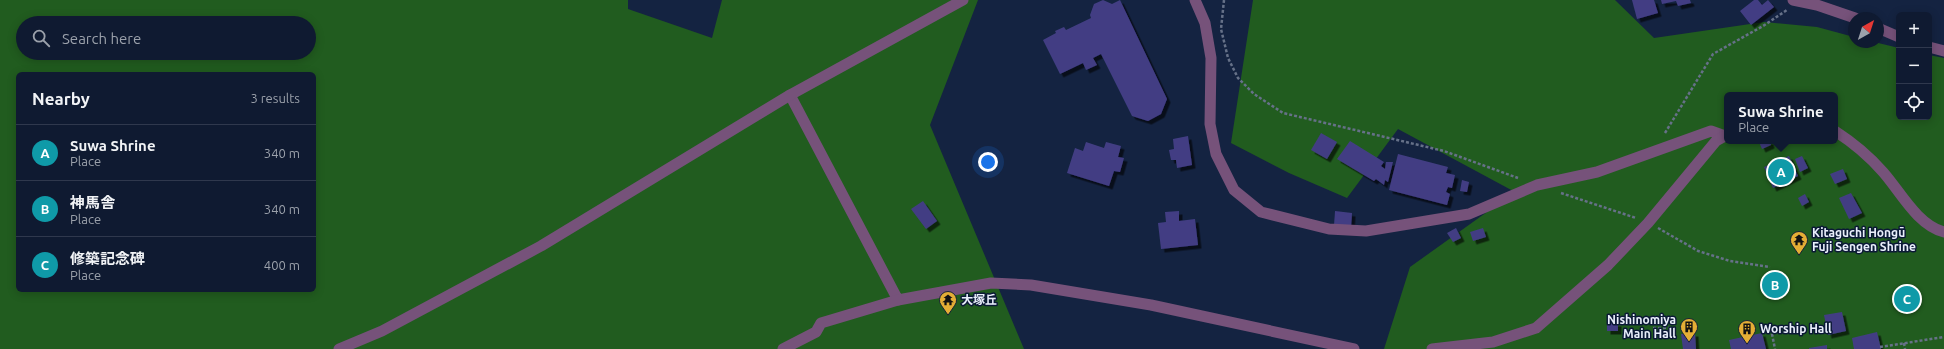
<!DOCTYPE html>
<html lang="en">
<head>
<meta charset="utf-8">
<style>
  :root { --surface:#0f1a31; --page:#1d273d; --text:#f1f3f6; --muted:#9ba1ab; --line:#2f384d; --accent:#e4ae35 }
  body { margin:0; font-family:Ubuntu,"Noto Sans JP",sans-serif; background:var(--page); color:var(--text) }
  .controls { position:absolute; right:12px; top:12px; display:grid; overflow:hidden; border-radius:6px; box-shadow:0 2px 10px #0003 }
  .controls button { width:36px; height:36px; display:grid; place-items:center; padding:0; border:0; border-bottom:1px solid var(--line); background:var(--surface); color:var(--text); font:20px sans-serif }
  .compass { position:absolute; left:1848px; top:12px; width:36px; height:36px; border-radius:50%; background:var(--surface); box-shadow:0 2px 10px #0003; rotate:39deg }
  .you { position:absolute; left:988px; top:162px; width:14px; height:14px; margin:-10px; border:3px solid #fff; border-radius:50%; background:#1a73e8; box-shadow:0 0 0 6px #1a73e833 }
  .badge { display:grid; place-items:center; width:26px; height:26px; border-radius:50%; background:var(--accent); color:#fff; font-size:13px; font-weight:700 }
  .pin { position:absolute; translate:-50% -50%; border:2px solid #fff; box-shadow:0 1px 4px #0006 }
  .popup { position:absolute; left:1724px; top:92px; width:114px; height:52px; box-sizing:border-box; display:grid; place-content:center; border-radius:6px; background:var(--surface); filter:drop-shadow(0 1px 3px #0005); font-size:13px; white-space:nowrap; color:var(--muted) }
  .popup b { font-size:15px; color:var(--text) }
  .popup::after { content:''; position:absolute; left:50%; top:100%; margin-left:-8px; border:8px solid transparent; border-top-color:var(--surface) }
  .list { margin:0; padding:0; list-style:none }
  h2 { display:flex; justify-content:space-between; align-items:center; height:52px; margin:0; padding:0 16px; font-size:17px }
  h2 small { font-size:13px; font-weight:400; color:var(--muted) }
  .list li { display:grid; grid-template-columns:26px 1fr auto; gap:12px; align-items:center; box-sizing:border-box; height:56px; padding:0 16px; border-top:1px solid var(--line) }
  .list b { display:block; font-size:15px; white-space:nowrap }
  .list p { margin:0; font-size:13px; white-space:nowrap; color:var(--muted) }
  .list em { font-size:13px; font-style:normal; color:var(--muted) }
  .icon { flex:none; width:22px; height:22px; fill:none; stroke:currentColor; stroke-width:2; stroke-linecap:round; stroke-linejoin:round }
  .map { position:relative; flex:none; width:1944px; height:349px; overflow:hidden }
  .search { position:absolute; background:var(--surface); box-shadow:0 2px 10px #0003; left:16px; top:16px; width:300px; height:44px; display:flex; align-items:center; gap:10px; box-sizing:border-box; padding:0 14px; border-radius:22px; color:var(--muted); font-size:15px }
  .panel { position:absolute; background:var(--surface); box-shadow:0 2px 10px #0003; left:16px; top:72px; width:300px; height:220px; border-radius:6px }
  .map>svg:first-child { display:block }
</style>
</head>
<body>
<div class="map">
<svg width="1944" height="349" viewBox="0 0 1944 349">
  <defs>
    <filter id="shadow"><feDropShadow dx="3.5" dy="3.5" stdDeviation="0" flood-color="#0009"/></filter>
  </defs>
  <rect width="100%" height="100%" fill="#142341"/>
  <g fill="#215c1f" fill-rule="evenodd">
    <path d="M0,0H628V9L712,38L722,0H978L930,125L1024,349H0ZM23,23H309V53H23ZM18,74H314V290H18Z"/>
    <path d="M1253,0H1615L1654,38L1764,22L1817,27L1854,37V42H1874L1899,48V117H1929V55L1944,58V349H1384L1410,267L1515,192L1398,129L1347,198L1289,173L1231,143ZM1727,95H1835V141H1727Z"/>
  </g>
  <g fill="#423e83" filter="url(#shadow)">
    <polygon points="1103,0 1112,4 1120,0 1167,99 1161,114 1148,121 1132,116 1101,54 1093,58 1097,65 1086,70 1083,63 1060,74 1043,40 1056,33 1055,31 1064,27 1066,30 1091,18 1090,15 1094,4"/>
    <polygon points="1632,0 1654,0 1658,13 1637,19"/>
    <polygon points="1661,0 1690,0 1691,3 1678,6 1676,1 1662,4"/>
    <polygon points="1754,0 1758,0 1762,5 1768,0 1774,7 1751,25 1740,11"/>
    <polygon points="1321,133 1337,142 1327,159 1311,150"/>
    <polygon points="1188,136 1192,165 1177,168 1176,160 1171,160 1169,150 1174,149 1173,139"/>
    <polygon points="1350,141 1384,162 1381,166 1385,169 1386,162 1393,162 1388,182 1385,180 1384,185 1376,179 1374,181 1337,159"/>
    <polygon points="1762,141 1770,141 1771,145 1762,149 1759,142"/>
    <polygon points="1086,142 1104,148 1106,142 1121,146 1118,157 1124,158 1120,172 1114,171 1109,186 1067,173 1075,148 1083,151"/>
    <polygon points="1398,154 1448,167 1446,173 1455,175 1452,188 1448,187 1446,192 1450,194 1447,205 1389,190"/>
    <polygon points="1789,156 1798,176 1773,188 1764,167"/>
    <polygon points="1802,156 1808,168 1800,172 1795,159"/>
    <polygon points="1843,169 1847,179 1835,184 1830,174"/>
    <polygon points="1462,180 1469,182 1467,192 1460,191"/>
    <polygon points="1851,193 1862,213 1849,219 1839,198"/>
    <polygon points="1805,194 1809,202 1802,206 1798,198"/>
    <polygon points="923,201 937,221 926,229 911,209"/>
    <polygon points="1179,211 1179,221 1195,219 1198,245 1161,249 1158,223 1166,222 1165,212"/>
    <polygon points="1335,211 1352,213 1351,228 1334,226"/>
    <polygon points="1456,228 1461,238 1453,242 1447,233"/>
    <polygon points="1483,228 1486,237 1473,241 1470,232"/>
    <polygon points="1778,278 1781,289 1772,292 1768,281"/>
    <polygon points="1842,312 1846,331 1828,335 1824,315"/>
    <rect x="1607" y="323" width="11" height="8"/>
    <polygon points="1877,332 1881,349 1854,349 1852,338"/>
    <polygon points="1695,333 1696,349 1683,349 1681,334"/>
    <polygon points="1762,333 1766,349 1731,349 1729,340"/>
    <polygon points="1827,345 1827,349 1809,349 1809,348"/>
  </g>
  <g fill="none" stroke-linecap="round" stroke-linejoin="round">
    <g stroke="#667188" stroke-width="2.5" stroke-dasharray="3 2" stroke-linecap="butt">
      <polyline points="1224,0 1221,29 1228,58 1238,78 1254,94 1283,113 1444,151 1518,178"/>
      <polyline points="1665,133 1713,54 1763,26 1787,10"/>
      <polyline points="1561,193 1636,218"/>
      <polyline points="1658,228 1698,251 1730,261 1770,267"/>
      <polyline points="1770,324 1775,349"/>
      <polyline points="1653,328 1672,328"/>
      <polyline points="1904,343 1905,349"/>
      <polyline points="1880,347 1944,337"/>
    </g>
    <g stroke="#76527a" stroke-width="11">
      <polyline points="1195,0 1205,23 1211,58 1210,124 1216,154 1234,190 1261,212 1329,229 1366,231 1469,214 1537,185 1597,172 1711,131 1725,136"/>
      <polyline points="1793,0 1817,5 1855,18"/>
      <polyline points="1878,28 1899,37"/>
      <polyline points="1929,47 1944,51"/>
      <polyline points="790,95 898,300 991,283 1031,285 1151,305 1354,349"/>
      <path d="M1835,131C1852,142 1870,157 1883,172C1900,191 1917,225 1944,232"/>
      <polyline points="339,349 382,331 541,246 790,95 963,0"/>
      <polyline points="783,349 816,332 821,323 898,300"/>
      <polyline points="1432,349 1493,342 1536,328 1608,265 1648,223 1716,141 1727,135"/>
    </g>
  </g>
  <defs>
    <symbol id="temple-pin" viewBox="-11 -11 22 30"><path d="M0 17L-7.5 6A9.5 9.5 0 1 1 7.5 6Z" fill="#e4ae35" stroke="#0b1936"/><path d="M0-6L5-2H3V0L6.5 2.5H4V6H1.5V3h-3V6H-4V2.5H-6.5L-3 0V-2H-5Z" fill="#111"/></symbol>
    <symbol id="building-pin" viewBox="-11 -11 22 30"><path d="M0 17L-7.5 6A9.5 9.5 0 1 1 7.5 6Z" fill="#e4ae35" stroke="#0b1936"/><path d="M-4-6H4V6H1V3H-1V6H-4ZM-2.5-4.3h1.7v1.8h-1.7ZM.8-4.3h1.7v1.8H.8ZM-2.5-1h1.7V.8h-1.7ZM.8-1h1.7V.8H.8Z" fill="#111"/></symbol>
  </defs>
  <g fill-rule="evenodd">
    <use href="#temple-pin" x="1789" y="230" width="20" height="27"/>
    <use href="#temple-pin" x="938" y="290" width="20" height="27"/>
    <use href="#building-pin" x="1679" y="317" width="20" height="27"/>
    <use href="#building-pin" x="1737" y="319" width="20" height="27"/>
  </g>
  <g text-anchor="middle" stroke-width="3" stroke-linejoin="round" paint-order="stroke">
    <g font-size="12" font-weight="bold" fill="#e9effb" stroke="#0b1936" text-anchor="start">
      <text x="1812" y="237">Kitaguchi Hongū<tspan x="1812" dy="14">Fuji Sengen Shrine</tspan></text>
      <text x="961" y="304">大塚丘</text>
      <text x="1676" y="324" text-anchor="end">Nishinomiya<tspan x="1676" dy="14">Main Hall</tspan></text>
      <text x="1760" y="333">Worship Hall</text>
    </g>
  </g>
</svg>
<div class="controls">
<button>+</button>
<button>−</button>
<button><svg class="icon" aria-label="locate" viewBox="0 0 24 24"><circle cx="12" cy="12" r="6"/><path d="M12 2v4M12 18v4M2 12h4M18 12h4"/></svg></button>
</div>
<svg class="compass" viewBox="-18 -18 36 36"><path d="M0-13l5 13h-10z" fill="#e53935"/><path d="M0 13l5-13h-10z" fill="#9ba1ab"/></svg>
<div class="you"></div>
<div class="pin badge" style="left:1781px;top:172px;background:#0f9aa8">A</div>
<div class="popup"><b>Suwa Shrine</b>Place</div>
<div class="pin badge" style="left:1775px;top:285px;background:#0f9aa8">B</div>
<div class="pin badge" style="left:1907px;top:299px;background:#0f9aa8">C</div>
<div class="search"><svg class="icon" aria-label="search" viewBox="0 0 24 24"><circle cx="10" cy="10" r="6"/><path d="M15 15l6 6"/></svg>Search here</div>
<section class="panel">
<h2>Nearby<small>3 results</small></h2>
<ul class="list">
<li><span class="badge" style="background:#0f9aa8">A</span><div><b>Suwa Shrine</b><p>Place</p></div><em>340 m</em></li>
<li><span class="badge" style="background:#0f9aa8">B</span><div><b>神馬舎</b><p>Place</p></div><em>340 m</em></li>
<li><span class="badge" style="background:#0f9aa8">C</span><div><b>修築記念碑</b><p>Place</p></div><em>400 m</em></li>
</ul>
</section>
</div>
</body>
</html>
